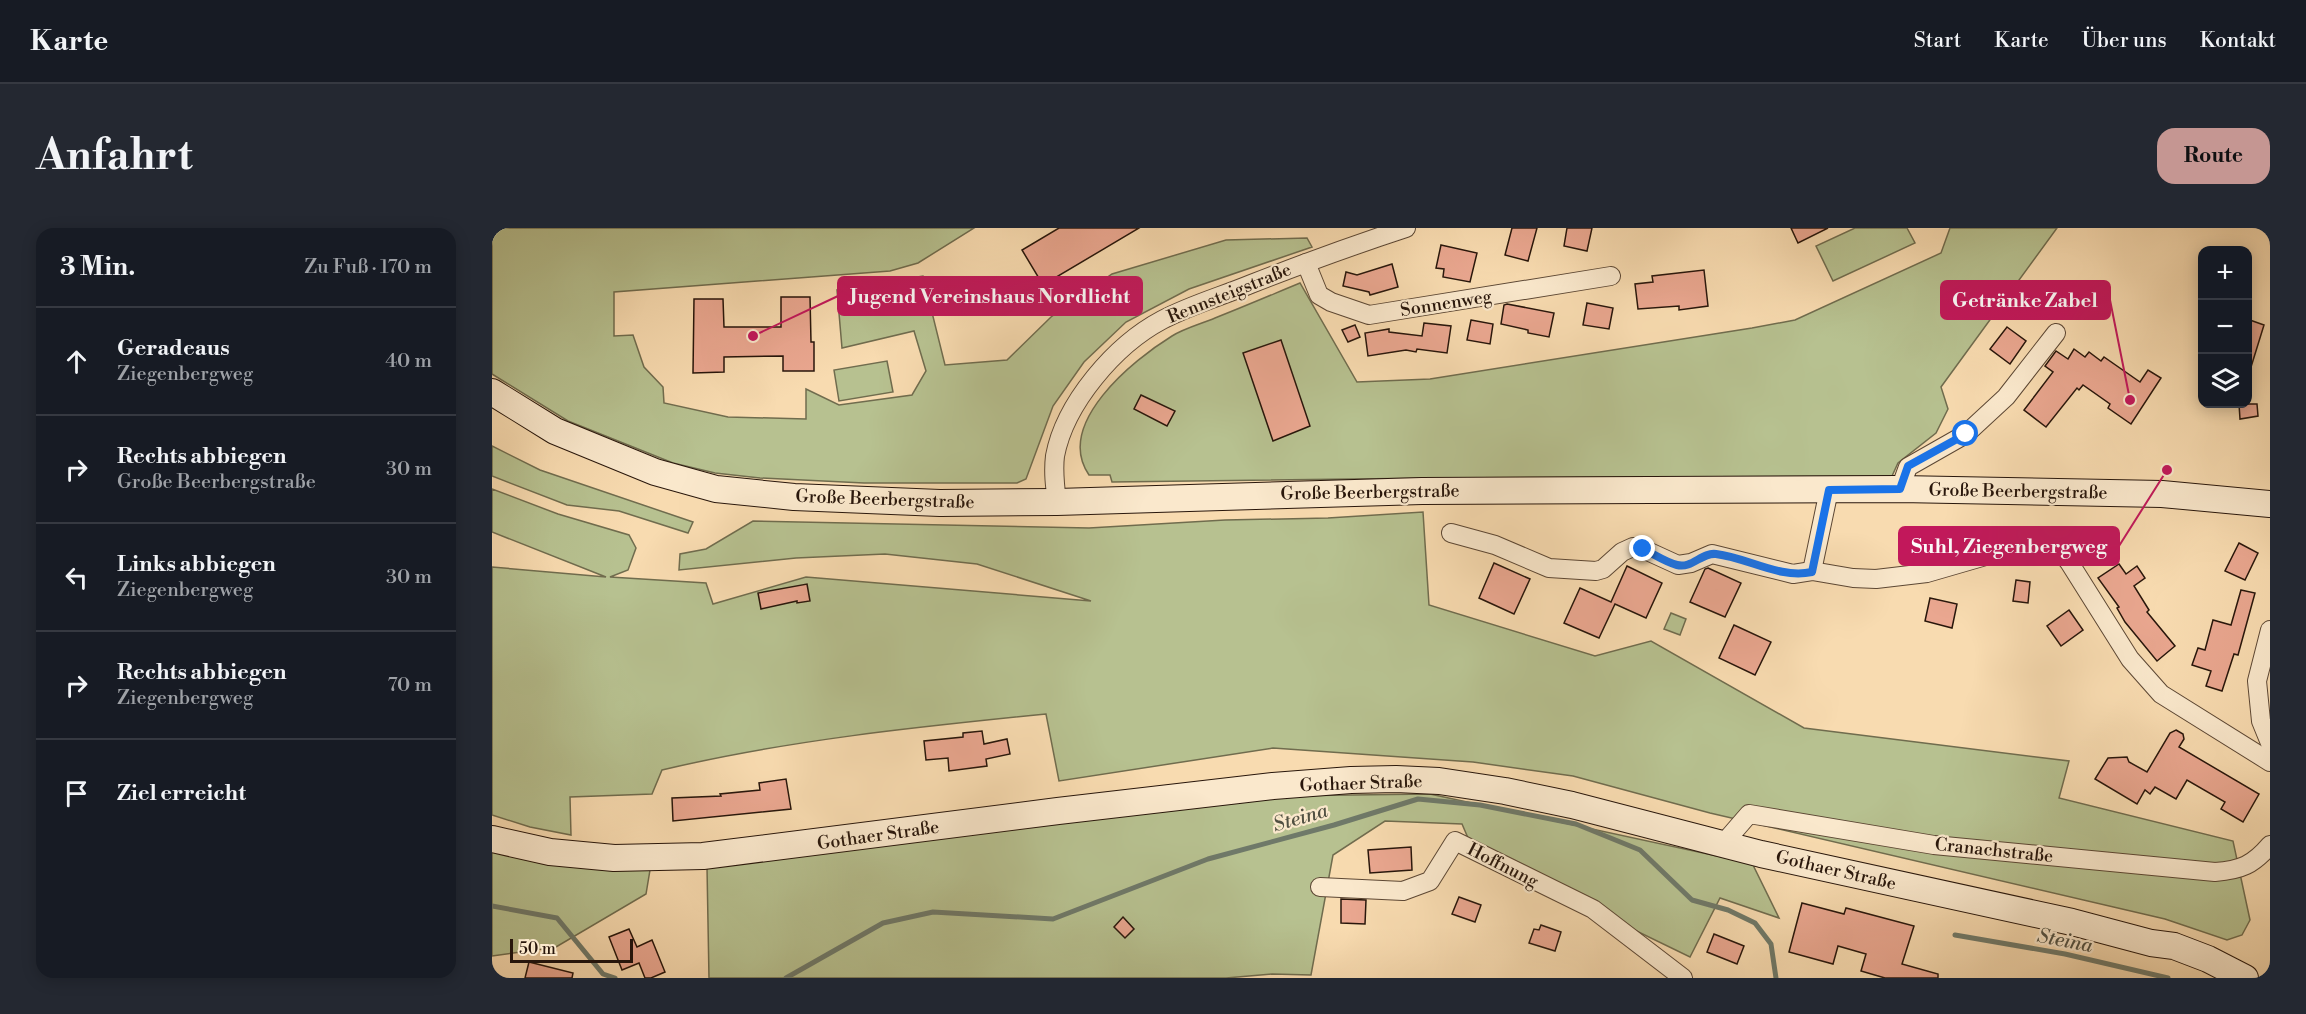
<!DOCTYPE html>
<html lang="de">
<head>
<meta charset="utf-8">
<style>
  :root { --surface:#171b24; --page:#242831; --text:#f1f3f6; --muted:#9ea1a6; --line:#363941; --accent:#c59692 }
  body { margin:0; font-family:"Libre Bodoni",serif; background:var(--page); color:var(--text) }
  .controls { position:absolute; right:18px; top:18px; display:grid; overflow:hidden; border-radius:12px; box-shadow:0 3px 15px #0003 }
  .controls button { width:54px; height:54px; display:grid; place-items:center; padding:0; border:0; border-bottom:2px solid var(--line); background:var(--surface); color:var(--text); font:30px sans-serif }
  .scale { position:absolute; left:18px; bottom:15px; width:123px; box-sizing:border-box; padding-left:6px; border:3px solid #28160b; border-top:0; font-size:16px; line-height:21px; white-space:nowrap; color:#28160b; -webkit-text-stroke:4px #fae8cc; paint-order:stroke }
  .stop { position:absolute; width:18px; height:18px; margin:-14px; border:4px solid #1a73e8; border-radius:50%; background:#fff }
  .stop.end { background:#1a73e8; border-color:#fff; box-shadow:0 2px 6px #0008 }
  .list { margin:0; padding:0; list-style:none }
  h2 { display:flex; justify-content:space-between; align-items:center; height:78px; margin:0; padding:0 24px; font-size:26px }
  h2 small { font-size:20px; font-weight:400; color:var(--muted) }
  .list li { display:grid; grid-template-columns:39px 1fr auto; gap:18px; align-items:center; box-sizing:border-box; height:108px; padding:0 24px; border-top:2px solid var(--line) }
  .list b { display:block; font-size:22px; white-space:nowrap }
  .list p { margin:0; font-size:20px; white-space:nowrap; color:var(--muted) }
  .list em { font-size:20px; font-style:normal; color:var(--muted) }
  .icon { flex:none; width:33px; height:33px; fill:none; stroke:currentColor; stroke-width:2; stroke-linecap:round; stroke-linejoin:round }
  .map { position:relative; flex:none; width:1778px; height:750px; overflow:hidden; border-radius:18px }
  header { display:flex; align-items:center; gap:36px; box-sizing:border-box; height:84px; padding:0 30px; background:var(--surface); border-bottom:2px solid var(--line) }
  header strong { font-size:28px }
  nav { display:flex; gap:33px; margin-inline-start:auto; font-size:21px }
  .intro { display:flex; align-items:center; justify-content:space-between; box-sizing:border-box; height:144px; padding:0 36px }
  h1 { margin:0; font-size:42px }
  .button { padding:15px 27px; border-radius:18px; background:var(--accent); color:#111; font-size:21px; font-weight:700 }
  main { display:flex; gap:36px; padding:0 36px }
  aside { flex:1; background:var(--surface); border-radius:18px; box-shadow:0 3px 15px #0003 }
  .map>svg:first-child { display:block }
</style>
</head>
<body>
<header>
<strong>Karte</strong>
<nav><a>Start</a><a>Karte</a><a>Über uns</a><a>Kontakt</a></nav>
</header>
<div class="intro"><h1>Anfahrt</h1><a class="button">Route</a></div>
<main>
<aside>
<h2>3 Min.<small>Zu Fuß · 170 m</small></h2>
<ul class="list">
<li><svg class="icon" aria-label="ahead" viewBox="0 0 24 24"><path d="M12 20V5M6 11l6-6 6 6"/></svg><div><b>Geradeaus</b><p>Ziegenbergweg</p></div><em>40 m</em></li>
<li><svg class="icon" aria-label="right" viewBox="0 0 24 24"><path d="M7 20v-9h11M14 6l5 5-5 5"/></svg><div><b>Rechts abbiegen</b><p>Große Beerbergstraße</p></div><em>30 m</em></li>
<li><svg class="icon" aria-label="left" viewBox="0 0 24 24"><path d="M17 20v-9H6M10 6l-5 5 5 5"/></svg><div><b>Links abbiegen</b><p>Ziegenbergweg</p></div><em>30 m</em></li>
<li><svg class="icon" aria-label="right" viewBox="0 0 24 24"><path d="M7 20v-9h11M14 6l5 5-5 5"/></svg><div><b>Rechts abbiegen</b><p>Ziegenbergweg</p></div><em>70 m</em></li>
<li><svg class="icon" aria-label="arrive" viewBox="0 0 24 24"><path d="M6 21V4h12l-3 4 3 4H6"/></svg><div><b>Ziel erreicht</b></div></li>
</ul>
</aside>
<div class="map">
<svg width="1778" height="750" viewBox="0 0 1778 750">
  <rect width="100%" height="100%" fill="#f8dbb0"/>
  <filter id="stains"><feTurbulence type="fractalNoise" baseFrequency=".00333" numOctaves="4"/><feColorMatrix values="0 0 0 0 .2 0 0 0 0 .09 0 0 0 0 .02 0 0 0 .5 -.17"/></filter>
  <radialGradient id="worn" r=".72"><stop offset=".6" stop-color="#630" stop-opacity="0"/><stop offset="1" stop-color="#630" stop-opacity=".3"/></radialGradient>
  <g fill="#b7c190" stroke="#706c4e" stroke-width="1.5">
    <polygon points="0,0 482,0 426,35 398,43 122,64 122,108 141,107 152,139 171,159 172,175 236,189 314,191 314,161 347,177 420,167 434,143 422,103 350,120 345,62 431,48 453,137 515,132 559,89 620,46 734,12 815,10 820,19 697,61 634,94 592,134 561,178 534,251 525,255 372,255 268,250 223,245 181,235 76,193 0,146"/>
    <polygon points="1363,0 1415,0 1423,15 1341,53 1324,18"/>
    <path d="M1458,0H1565L1449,159L1456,181L1444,205L1406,235L1400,248L945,250L620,254L618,247H597C562,196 641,132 680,108C693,100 709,96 723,90C751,79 779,67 808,55L865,154L938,151L1260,100L1303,92L1449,25Z"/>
    <polygon points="395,133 401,164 347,173 342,142"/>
    <polygon points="0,218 48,242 201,294 196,305 127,283 75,277 0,248"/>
    <path d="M0,261L66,286L137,307L144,320L136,342L118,349L214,355L221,376L314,349L599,373L485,336L393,326L304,330L187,342L188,326L214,321L261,293L597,300L733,292L836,290L931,284L937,377L1103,428L1159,413L1312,500L1577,533L1567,570L1741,613L1758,692L1750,707L1735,712L1673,691L1218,585L1081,548L981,534L781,520L567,553L554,486C425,499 296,512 170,542L160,566L78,569L79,607L38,599L0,587V339L114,349L0,304Z"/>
    <polygon points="1179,385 1194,391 1188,407 1172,401"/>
    <polygon points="938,566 1262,636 1262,639 1287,690 1228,670 1198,729 982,624 970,596 893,593 841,627 819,747 780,746 734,750 217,750 215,639 782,568"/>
    <polygon points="0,622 117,640 158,642 154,666 64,719 0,728"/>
  </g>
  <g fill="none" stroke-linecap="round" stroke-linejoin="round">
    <g stroke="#6f7969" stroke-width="5">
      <polyline points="0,678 65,690 111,746 123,750"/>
      <polyline points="1463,707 1573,726 1676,750"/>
      <polyline points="294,750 391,695 441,684 561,691 716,631 842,597 926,571 988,577 1084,596 1148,622 1200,672 1236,682 1263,695 1279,716 1284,750"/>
    </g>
  </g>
  <g fill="#eaa790" stroke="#28160b" stroke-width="1.5">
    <polygon points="567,0 647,0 551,57 530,22"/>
    <polygon points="1020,0 1045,0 1036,33 1013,27"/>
    <polygon points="1075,0 1100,0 1095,23 1072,18"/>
    <polygon points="1299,0 1336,0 1306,15"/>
    <polygon points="949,17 985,25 978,54 951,49 952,41 944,40"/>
    <polygon points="900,36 906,59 878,67 877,64 851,58 854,44 865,47"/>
    <polygon points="1212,42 1216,78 1187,82 1187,78 1146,81 1143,56 1161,54 1160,48"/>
    <polygon points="289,69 318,69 319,114 322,114 322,143 291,143 291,128 232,129 232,144 201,145 202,71 231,71 232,99 289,99"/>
    <polygon points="1095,75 1121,80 1117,101 1091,97"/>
    <polygon points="1015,76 1062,85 1057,109 1036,105 1036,102 1009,96 1012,77"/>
    <polygon points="1755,91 1772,97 1759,139 1755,138"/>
    <polygon points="979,92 1001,96 998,116 975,112"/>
    <polygon points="932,95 959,98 955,125 925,121 924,124 914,122 876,128 873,105 897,101 897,104 930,108"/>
    <polygon points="863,97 868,109 856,114 850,102"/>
    <polygon points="1515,99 1534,113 1518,136 1498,121"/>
    <polygon points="789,112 818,198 781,213 751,125"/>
    <polygon points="1582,121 1593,129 1597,124 1609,133 1612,129 1648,154 1656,142 1669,150 1639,196 1616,180 1618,176 1591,157 1587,162 1585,160 1554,199 1532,182 1561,144 1553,138 1564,123 1576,131"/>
    <polygon points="649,167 683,183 675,198 642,181"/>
    <polygon points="1747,176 1765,176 1766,188 1748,191"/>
    <polygon points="1747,315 1766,325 1753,352 1733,343"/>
    <polygon points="1002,335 1038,351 1022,386 987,370"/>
    <polygon points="1627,336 1634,346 1645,338 1653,350 1642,358 1657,382 1655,384 1683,418 1665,433 1633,394 1625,380 1627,379 1606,350"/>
    <polygon points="1135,338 1170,355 1154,390 1123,376 1107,410 1072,395 1088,360 1119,374"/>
    <polygon points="1216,340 1249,355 1233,389 1198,374 1213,341"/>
    <polygon points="1524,352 1538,354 1536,375 1521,373"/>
    <polygon points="315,356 318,373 305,375 305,373 269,381 266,365"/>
    <polygon points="1749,362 1763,365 1746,427 1742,426 1730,463 1714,458 1719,443 1700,437 1706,420 1713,422 1721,392 1739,397"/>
    <polygon points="1438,370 1465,376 1460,400 1433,393"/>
    <polygon points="1577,382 1591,402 1569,418 1555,398"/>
    <polygon points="1242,397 1279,414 1263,447 1227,430"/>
    <polygon points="1684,502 1691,506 1692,511 1687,519 1767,566 1751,594 1729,581 1733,574 1695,552 1684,571 1663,559 1658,566 1653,562 1645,576 1603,551 1616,530 1635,529 1637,534 1655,544 1678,505"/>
    <polygon points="490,503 492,516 515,511 518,526 494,531 495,538 457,543 456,530 434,532 432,513 471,509 471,505"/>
    <polygon points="294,551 299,581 181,593 180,570 229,568 228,566 268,562 267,555"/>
    <polygon points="919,619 920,642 878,645 876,622"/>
    <polygon points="967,669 989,677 983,694 960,686"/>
    <polygon points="849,671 874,672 873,696 849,695"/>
    <polygon points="1310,675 1352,686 1354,680 1422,698 1410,736 1446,746 1446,750 1393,750 1369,743 1374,726 1346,718 1341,736 1297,724"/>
    <polygon points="631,689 642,701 633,710 622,699"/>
    <polygon points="1049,697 1069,704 1063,723 1037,715 1042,701 1047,702"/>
    <polygon points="137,701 145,719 160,712 173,744 159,750 153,750 147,735 130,742 117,709"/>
    <polygon points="1222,706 1252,718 1245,736 1215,724"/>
    <polygon points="37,734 81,745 80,750 33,750"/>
  </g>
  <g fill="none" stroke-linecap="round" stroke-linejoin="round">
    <defs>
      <g id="street">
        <polyline points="814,35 827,67 839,74 877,87 1119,48"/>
        <polyline points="1408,261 1416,239 1474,206 1514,169 1564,105"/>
        <path d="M565,274C563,259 561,244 563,228C573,175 623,117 670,92C698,77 730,68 759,56C810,36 862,17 914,0"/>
        <path d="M959,305L1003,317L1057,340L1104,343L1111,341L1130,324L1141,319L1151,321L1186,337L1199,335L1220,326L1301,346L1320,343L1361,350L1384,351L1435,345L1535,316C1555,313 1565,319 1577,334L1638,431L1669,466L1778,534"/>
        <polyline points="1320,343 1337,262"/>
        <polyline points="1778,402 1765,453 1769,493 1778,515"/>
        <path d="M1231,616L1257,586L1442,617L1723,644C1749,642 1761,637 1778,617"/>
        <polyline points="828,659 911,663 938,653 963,613 1101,681 1191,750"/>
      </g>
      <g id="secondary">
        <polyline points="0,164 63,203 163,244 224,261 302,269 448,275 565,274 930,263 1408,261 1670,266 1778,276"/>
        <polyline points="0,611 58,624 122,630 211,628 566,583 781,558 859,552 904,551 947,553 1013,563 1080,577 1269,626 1580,694 1659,715 1682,718 1716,731 1753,750"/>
      </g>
    </defs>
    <use href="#street" stroke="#5c4734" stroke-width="20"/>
    <use href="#secondary" stroke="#28160b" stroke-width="28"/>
    <use href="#street" stroke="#fae8cc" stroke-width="18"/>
    <use href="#secondary" stroke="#fae8cc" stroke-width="26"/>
  </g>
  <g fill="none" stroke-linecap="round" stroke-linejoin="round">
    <path stroke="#1a73e8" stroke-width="8" d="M1151,321C1162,326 1173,334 1185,337C1200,341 1210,324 1224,326C1257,330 1287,351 1320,344L1337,262L1408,261L1416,238L1474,206"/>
  </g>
  <g text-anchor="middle" stroke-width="4.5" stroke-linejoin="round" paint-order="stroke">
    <g font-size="18" fill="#28160b" stroke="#fae8cc">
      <text transform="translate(737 65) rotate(-22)" y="6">Rennsteigstraße</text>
      <text transform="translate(954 75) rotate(-9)" y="6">Sonnenweg</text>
      <text transform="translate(1526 263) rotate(1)" y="6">Große Beerbergstraße</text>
      <text transform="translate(878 264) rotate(-1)" y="6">Große Beerbergstraße</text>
      <text transform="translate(393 271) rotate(2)" y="6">Große Beerbergstraße</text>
      <text transform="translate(869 555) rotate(-2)" y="6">Gothaer Straße</text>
      <text transform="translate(386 607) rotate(-8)" y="6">Gothaer Straße</text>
      <text transform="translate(1502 622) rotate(6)" y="6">Cranachstraße</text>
      <text transform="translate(1011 637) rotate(27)" y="6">Hoffnung</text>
      <text transform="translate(1344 642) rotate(13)" y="6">Gothaer Straße</text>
    </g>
    <g font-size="20" font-style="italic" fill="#515042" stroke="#fae8cc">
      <text transform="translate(808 589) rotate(-16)" y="7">Steina</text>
      <text transform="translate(1573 712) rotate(11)" y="7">Steina</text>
    </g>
  </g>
  <path fill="none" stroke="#c2185b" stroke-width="2" d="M261 108L346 68M1638 172L1618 72M1675 242L1627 318"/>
  <g fill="#c2185b" stroke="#fae8cc" stroke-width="2">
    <circle cx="261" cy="108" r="6"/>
    <circle cx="1638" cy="172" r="6"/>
    <circle cx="1675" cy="242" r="6"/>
  </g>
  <g fill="#c2185b" stroke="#c2185b" stroke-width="2">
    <rect x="346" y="49" width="304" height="38" rx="6"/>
    <rect x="1449" y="53" width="169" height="38" rx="6"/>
    <rect x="1407" y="299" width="220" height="38" rx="6"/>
  </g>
  <g font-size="20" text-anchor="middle" font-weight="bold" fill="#fff">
    <text x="498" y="75">Jugend Vereinshaus Nordlicht</text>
    <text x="1533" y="79">Getränke Zabel</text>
    <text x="1517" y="325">Suhl, Ziegenbergweg</text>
  </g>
  <rect width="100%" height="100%" filter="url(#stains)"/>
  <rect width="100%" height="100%" fill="url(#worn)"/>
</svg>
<div class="controls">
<button>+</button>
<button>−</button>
<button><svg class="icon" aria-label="layers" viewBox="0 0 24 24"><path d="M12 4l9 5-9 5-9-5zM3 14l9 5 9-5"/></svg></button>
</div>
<div class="scale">50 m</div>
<div class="stop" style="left:1474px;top:206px"></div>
<div class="stop end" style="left:1151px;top:321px"></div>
</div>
</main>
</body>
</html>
